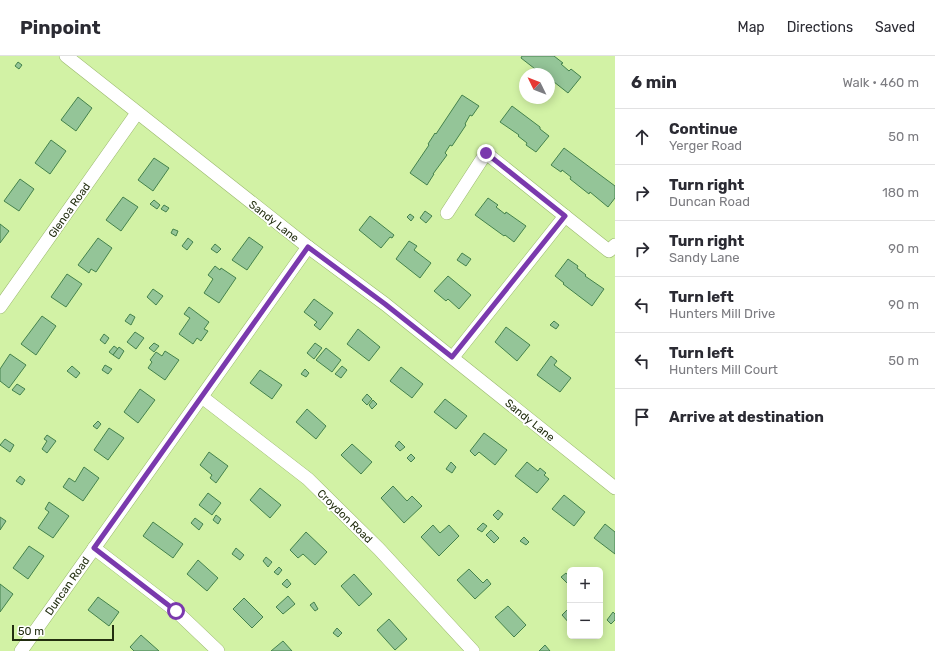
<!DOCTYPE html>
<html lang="en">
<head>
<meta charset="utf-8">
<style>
  :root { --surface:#fff; --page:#f2f2f3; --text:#2b2b33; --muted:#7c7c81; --line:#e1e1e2 }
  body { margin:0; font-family:Rubik,sans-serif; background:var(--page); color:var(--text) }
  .controls { position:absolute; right:12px; bottom:12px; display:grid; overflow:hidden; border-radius:6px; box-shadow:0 2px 10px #0003 }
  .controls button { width:36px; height:36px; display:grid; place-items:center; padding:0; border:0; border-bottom:1px solid var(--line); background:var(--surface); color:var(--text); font:20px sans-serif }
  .compass { position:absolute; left:519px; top:12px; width:36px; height:36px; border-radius:50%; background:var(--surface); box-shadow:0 2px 10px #0003; rotate:313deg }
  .scale { position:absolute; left:12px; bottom:10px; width:102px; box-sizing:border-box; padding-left:4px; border:2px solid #222e0f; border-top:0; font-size:11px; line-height:14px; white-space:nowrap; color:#222e0f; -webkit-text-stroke:3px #fff; paint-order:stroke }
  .stop { position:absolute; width:12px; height:12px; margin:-9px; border:3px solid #7a39ad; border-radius:50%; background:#fff }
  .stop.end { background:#7a39ad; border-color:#fff; box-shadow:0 1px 4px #0008 }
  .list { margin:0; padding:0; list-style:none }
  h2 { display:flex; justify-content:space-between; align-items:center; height:52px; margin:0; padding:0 16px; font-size:17px }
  h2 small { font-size:13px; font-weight:400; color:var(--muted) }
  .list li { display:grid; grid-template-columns:26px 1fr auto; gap:12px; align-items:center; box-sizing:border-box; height:56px; padding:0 16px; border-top:1px solid var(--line) }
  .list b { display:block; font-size:15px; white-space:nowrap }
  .list p { margin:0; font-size:13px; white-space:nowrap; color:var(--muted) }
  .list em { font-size:13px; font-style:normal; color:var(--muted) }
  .icon { flex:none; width:22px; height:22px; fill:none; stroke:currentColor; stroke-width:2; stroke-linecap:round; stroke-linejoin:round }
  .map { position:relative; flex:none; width:615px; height:595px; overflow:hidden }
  header { display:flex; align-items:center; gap:24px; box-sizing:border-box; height:56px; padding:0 20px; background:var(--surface); border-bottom:1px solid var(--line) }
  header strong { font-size:19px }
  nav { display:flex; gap:22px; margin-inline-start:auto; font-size:14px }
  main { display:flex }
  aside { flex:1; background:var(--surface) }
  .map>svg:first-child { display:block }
</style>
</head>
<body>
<header>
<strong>Pinpoint</strong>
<nav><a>Map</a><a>Directions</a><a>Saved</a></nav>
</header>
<main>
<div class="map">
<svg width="615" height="595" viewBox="0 0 615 595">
  <rect width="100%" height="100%" fill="#d2f2a5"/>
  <g fill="#94c598" stroke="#44824c">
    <polygon points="522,0 554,0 563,7 561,8 569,15 571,13 581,21 568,37 549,22 549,18 544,18 540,15 539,16 521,2"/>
    <polygon points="18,6 22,9 19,13 15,10"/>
    <polygon points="462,39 479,50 472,60 470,59 465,68 466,69 452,90 450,89 445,97 447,99 433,118 434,118 427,129 410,117 429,89 428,88 435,77 436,78"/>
    <polygon points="78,41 92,52 76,75 61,64"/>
    <polygon points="512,50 540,71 540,73 549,80 536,96 526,89 527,87 518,80 519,79 500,66"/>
    <polygon points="51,84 66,95 50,118 35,107"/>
    <polygon points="564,92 615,130 615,142 608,151 590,136 589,138 570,123 571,121 562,114 561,116 551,109"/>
    <polygon points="154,102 169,112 153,135 138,124"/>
    <polygon points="20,123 34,133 19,155 4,145"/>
    <polygon points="123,141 138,151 121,175 106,164"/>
    <polygon points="488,142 498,149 496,151 505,158 506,156 526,170 514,186 505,179 504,180 475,159"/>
    <polygon points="154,144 160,149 157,153 150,148"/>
    <polygon points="164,149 169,152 166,156 161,153"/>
    <polygon points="425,155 432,160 426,167 420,162"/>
    <polygon points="410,158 414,161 411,165 407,161"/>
    <polygon points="370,160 394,179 392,182 390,181 381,192 359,174"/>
    <polygon points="0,168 9,175 0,187"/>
    <polygon points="173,173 178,175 176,180 171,177"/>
    <polygon points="249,181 263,191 247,214 232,204"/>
    <polygon points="98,182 112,192 96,216 91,213 89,217 78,209"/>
    <polygon points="188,182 193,186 187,194 182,190"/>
    <polygon points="409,185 417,190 414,194 431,207 420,222 396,203"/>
    <polygon points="215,188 221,193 217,197 211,193"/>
    <polygon points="462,197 471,203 466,210 457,204"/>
    <polygon points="568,203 578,210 577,212 586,219 585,220 604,233 592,250 563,228 564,227 555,220"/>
    <polygon points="215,210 220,214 221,212 236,222 219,247 204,237 213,223 208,219"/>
    <polygon points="67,218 82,228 66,251 51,241"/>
    <polygon points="448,220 471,239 459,253 448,243 446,245 434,235"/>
    <polygon points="153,233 163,240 156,249 147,241"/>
    <polygon points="314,243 333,257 320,274 314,269 317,266 304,256"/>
    <polygon points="189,251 209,266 204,273 208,275 201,285 197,282 193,288 179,278 190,262 184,258"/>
    <polygon points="130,258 135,261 131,269 125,265"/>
    <polygon points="42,260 56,270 36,299 21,288"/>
    <polygon points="554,265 559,269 556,273 550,269"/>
    <polygon points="506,271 530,289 517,305 495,286"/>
    <polygon points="358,273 380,291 369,305 347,288"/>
    <polygon points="135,276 144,282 136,293 127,286"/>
    <polygon points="104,278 109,282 105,288 100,284"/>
    <polygon points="154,287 159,290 154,296 149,292"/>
    <polygon points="315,287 322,292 314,303 307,297"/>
    <polygon points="114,290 118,293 113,299 109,296"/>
    <polygon points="119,291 124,295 119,303 113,299"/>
    <polygon points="326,292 341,304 332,316 316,304"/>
    <polygon points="165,295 179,304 165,324 148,312 152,306 150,304 156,296 162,300"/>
    <polygon points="10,298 26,309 9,332 0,325 0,313"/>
    <polygon points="551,300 557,305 554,309 571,322 560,336 537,319"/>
    <polygon points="105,309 112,313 108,318 102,314"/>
    <polygon points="72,310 80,317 76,322 67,315"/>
    <polygon points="342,310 347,314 341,322 335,318"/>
    <polygon points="401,311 423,328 412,342 390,325"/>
    <polygon points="305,313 309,317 306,321 301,318"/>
    <polygon points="260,314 282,329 272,343 250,327"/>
    <polygon points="17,328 25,333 20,339 12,334"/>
    <polygon points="140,333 155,344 138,367 124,356"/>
    <polygon points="367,338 372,343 367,349 362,344"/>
    <polygon points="445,343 467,360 456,373 434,356"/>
    <polygon points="373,344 377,348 372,353 369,349"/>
    <polygon points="307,353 326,370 316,383 296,366"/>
    <polygon points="98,365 101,368 97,373 93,370"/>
    <polygon points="109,372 124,382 108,404 94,394"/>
    <polygon points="484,377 507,394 495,409 479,396 475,400 470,395"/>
    <polygon points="47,379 56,385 47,397 42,393 47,385 44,383"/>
    <polygon points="5,383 14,389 10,396 0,389"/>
    <polygon points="399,385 405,391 400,395 395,390"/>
    <polygon points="352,388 372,406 361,418 341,399"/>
    <polygon points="209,396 228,410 216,427 210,422 212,419 200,409"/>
    <polygon points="411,398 415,402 411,406 407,402"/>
    <polygon points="451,406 456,411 452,417 446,413"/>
    <polygon points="527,406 538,415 540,412 546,417 544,419 549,423 537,437 515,420"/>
    <polygon points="84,411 99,422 83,445 63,431 69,422 75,426"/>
    <polygon points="20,420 25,424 22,429 16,425"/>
    <polygon points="393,430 407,445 412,440 422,450 404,467 381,442"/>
    <polygon points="260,432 281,449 270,462 250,444"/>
    <polygon points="208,437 221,447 212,459 199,449"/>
    <polygon points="564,439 585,456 574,470 552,453"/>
    <polygon points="49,446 69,460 53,482 38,472 49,456 45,453"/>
    <polygon points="498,454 503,458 498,464 493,459"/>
    <polygon points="216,459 221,463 218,468 213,464"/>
    <polygon points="0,461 6,465 0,474"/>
    <polygon points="195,462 203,468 199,474 191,467"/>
    <polygon points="153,466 183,488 173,502 143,480"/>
    <polygon points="483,467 487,470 482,476 477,473"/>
    <polygon points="605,468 615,476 615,498 594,482"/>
    <polygon points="433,469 440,477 449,469 459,480 439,500 421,481"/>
    <polygon points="491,474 499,482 494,487 486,479"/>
    <polygon points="306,476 327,496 315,509 303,498 298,502 290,494"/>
    <polygon points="524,481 529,486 526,489 520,485"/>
    <polygon points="29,490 44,500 28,523 13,512"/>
    <polygon points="236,492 244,499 240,504 232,498"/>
    <polygon points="266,501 272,506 268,511 263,505"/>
    <polygon points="198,504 218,522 207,535 187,518"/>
    <polygon points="279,511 282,514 278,519 274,516"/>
    <polygon points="469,513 483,527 487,523 491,528 475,543 457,524"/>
    <polygon points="566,517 570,522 570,524 567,527 561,521"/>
    <polygon points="354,518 372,538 359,550 341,530"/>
    <polygon points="287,523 291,528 287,532 282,528"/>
    <polygon points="0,528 13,538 0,556"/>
    <polygon points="288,540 295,548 283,558 276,551"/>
    <polygon points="98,541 119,556 109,570 88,554"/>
    <polygon points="244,542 263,561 252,572 233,553"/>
    <polygon points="314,546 318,553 315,555 310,549"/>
    <polygon points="508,550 526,569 514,581 495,561"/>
    <polygon points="570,551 570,568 562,559"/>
    <polygon points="613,556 615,558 615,564 611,568 607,564"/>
    <polygon points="389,563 407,583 395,594 377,574"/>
    <polygon points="337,572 342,577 338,581 333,577"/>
    <polygon points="141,579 159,595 134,595 130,591"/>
    <polygon points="283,585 292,595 271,595"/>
    <polygon points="545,589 550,595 539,595"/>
  </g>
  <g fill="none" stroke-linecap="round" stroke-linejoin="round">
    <defs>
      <g id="street">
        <polyline points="66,0 308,191 385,248 615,432"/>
        <polyline points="447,157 486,97 565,160"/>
        <polyline points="0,251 137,57"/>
        <polyline points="453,301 565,160 609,195 615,189"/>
        <polyline points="202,341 308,423 379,493 473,595"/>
        <polyline points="94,492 176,555 218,595"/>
        <polyline points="21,595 308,191"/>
      </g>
    </defs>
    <use href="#street" stroke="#9ab86d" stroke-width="14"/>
    <use href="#street" stroke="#fff" stroke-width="13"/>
  </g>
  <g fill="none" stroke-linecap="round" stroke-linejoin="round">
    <polyline stroke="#7a39ad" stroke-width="5" points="176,555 94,492 308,191 385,248 452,301 565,160 486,97"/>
  </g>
  <g text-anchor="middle" stroke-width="3.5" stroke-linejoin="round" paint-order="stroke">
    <g font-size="11" fill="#222e0f" stroke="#fff">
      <text transform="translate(69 154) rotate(-55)" y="4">Glenoa Road</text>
      <text transform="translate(274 165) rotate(38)" y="4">Sandy Lane</text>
      <text transform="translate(530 364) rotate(39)" y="4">Sandy Lane</text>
      <text transform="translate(345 460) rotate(44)" y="4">Croydon Road</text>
      <text transform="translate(67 530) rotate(-55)" y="4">Duncan Road</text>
    </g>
  </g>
</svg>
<div class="controls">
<button>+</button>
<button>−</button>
</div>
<svg class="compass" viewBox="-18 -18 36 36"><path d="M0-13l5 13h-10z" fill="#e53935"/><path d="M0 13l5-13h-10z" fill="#7c7c81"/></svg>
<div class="scale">50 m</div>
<div class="stop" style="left:176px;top:555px"></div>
<div class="stop end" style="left:486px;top:97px"></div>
</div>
<aside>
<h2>6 min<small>Walk · 460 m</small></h2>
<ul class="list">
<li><svg class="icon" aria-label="ahead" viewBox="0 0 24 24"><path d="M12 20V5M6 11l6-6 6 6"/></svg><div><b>Continue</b><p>Yerger Road</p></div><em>50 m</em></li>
<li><svg class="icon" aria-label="right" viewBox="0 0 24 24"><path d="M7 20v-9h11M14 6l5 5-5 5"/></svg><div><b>Turn right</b><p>Duncan Road</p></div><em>180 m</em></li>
<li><svg class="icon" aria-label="right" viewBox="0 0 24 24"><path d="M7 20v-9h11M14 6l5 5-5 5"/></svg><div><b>Turn right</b><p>Sandy Lane</p></div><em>90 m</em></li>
<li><svg class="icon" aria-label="left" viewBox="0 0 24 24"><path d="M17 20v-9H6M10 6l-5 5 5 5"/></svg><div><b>Turn left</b><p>Hunters Mill Drive</p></div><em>90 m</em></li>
<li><svg class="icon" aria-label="left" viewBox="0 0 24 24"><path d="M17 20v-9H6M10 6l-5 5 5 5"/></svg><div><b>Turn left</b><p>Hunters Mill Court</p></div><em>50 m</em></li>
<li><svg class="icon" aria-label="arrive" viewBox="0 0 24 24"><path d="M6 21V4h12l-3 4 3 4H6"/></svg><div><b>Arrive at destination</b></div></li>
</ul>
</aside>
</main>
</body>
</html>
